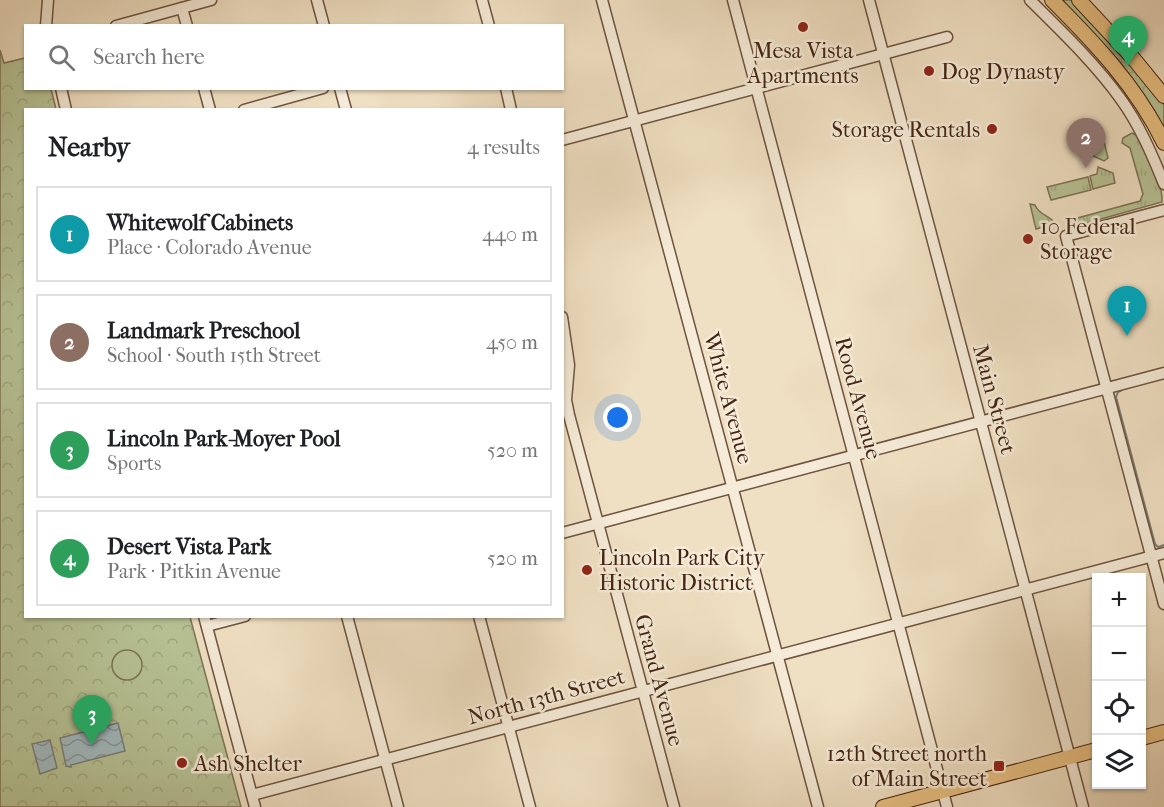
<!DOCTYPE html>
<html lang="en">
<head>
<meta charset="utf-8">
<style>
  :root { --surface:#fff; --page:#f6f6f6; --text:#202124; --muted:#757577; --line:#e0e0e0; --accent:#111827 }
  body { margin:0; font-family:"IM FELL French Canon",serif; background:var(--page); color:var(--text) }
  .controls { position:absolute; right:18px; bottom:18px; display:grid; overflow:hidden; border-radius:0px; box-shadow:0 2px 4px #0004 }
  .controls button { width:54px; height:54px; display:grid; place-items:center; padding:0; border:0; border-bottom:2px solid var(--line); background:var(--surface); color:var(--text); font:30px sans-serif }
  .you { position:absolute; left:618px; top:418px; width:21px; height:21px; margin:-15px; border:4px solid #fff; border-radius:50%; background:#1a73e8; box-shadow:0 0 0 9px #1a73e833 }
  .badge { display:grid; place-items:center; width:39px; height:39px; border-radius:50%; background:var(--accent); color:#fff; font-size:20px; font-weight:700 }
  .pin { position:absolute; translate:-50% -50px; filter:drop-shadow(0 2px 3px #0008) }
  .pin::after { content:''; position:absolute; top:32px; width:21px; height:18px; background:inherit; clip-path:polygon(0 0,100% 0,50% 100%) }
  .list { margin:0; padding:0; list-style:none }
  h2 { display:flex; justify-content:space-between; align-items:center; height:78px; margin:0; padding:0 24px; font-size:26px }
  h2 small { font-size:20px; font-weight:400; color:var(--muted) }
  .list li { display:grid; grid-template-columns:39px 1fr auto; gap:18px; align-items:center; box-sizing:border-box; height:96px; margin:0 12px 12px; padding:0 12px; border:2px solid var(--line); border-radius:0px }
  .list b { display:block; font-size:22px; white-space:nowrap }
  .list p { margin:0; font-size:20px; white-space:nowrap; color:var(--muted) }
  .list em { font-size:20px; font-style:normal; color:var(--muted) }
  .icon { flex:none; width:33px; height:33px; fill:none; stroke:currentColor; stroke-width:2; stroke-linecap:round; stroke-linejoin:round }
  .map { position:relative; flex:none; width:1164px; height:807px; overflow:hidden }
  .search { position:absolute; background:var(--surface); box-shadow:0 2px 4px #0004; left:24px; top:24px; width:540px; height:66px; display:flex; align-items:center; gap:15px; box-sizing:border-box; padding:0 21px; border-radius:0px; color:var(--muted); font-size:22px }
  .panel { position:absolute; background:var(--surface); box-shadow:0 2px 4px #0004; left:24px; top:108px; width:540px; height:510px; border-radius:0px }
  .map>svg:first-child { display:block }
</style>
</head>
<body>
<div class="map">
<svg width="1164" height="807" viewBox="0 0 1164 807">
  <defs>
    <pattern id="grass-tufts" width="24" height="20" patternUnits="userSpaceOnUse" patternTransform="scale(1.5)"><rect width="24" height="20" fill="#b7c396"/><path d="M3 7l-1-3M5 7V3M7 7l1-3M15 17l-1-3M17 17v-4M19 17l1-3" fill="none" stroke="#9fa780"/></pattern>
    <pattern id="park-crowns" width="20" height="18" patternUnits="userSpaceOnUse" patternTransform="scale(1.5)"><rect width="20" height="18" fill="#b7c396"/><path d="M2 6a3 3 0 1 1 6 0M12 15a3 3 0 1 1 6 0" fill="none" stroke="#9fa780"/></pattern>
    <pattern id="water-waves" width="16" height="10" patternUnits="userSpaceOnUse" patternTransform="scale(1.5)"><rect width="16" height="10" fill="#a1babf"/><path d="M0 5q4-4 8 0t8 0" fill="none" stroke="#85979a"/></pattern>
  </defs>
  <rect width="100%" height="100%" fill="#f0e0c3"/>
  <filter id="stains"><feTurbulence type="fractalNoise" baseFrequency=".00333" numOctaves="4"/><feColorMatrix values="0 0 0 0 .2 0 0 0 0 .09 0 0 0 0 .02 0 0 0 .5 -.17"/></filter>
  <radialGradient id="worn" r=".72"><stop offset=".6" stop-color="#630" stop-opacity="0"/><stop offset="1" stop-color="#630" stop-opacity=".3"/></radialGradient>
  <g fill="url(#grass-tufts)" stroke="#7e7454" stroke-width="1.5">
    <path d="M1132,133L1136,135C1146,155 1163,180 1162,202L1076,226L1072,224L1070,220L1140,201L1143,194L1130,148L1122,143L1123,138Z"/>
    <polygon points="1096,134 1101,138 1103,137 1108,158 1104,161 1091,155 1087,139"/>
    <polygon points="1098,167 1113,173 1115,183 1093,189 1090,176 1097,174"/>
    <polygon points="1088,177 1091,190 1051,200 1047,187"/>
    <path d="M1030,204L1035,205C1040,217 1050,214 1055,224L1036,229Z"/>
  </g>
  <g fill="url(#park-crowns)" stroke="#7e7454" stroke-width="1.5">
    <polygon points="1062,0 1072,0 1109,39 1164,105 1164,130 1147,100 1121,63"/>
    <polygon points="0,50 4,63 25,58 26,88 51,89 56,109 26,110 26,616 190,617 241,807 0,807"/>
  </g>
  <circle fill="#b7c396" stroke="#7e7454" stroke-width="1.5" cx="127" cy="665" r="15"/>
  <g fill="url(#water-waves)" stroke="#7c7e7a" stroke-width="1.5">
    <polygon points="118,723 125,751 71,765 71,767 66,766 60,738"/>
    <polygon points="50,740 57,768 40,774 32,744"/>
  </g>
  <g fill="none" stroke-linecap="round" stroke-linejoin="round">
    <polyline stroke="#7c7e7a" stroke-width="2" points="1122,390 1118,392 1116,397 1155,544 1158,547 1164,545"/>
    <defs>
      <g id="minor">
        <polyline points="317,0 324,26"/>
        <polyline points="482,0 489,26"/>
        <polyline points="602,0 818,807"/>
        <polyline points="733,0 947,807"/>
        <polyline points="869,0 1083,807"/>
        <path d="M1030,0C1061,31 1094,62 1120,98C1139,124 1152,154 1164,184"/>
        <polyline points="182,8 187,26"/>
        <polyline points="46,26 48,0"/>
        <polyline points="116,26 211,0"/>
        <polyline points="61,88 66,110"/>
        <polyline points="204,88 210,110"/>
        <polyline points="340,88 346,110"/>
        <polyline points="506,88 511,110"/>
        <polyline points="244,110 323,88"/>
        <polyline points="562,140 947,37"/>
        <polyline points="1164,210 1066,236 1164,604"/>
        <polyline points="562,317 569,365 566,400 569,415 674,807"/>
        <polyline points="562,533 1164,373"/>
        <polyline points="204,616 255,807"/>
        <polyline points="347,616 398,807"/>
        <polyline points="479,616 530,807"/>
        <polyline points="207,626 245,616"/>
        <polyline points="252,795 1164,553"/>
      </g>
      <g id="major">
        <path d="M1052,0C1095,43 1137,87 1164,143"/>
        <polyline points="1079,0 1133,58 1164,96"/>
        <polyline points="1142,738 1164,732"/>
        <polyline points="883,807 1096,750"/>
      </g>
    </defs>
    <use href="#minor" stroke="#6f533f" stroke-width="13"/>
    <use href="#major" stroke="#442413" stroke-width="16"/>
    <use href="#minor" stroke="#f5ebd8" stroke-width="10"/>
    <use href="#major" stroke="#e8c082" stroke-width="14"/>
  </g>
  <g fill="#8f2418" stroke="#f5ebd8" stroke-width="2">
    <circle cx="803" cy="27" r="6"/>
    <circle cx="929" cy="71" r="6"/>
    <circle cx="992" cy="129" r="6"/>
    <circle cx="1028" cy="239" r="6"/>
    <circle cx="587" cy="570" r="6"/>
    <circle cx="182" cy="763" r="6"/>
    <rect x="993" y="760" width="12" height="12" rx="3"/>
  </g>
  <g text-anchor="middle" stroke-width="5" stroke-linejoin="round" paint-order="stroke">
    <g font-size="22" fill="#442413" stroke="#f5ebd8" text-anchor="start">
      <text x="803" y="58" text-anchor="middle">Mesa Vista<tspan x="803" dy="25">Apartments</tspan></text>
      <text x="941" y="79">Dog Dynasty</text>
      <text x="980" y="137" text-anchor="end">Storage Rentals</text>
      <text x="1040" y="234">10 Federal<tspan x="1040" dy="25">Storage</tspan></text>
      <text x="599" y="565">Lincoln Park City<tspan x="599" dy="25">Historic District</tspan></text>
      <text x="987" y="761" text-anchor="end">12th Street north<tspan x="987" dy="25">of Main Street</tspan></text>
      <text x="194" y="771">Ash Shelter</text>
    </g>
    <g font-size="22" fill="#442413" stroke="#f5ebd8">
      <text transform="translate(729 398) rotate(75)" y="8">White Avenue</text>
      <text transform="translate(859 398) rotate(75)" y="8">Rood Avenue</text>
      <text transform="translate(995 399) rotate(75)" y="8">Main Street</text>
      <text transform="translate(660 680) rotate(75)" y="8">Grand Avenue</text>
      <text transform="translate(546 696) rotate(-15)" y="8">North 13th Street</text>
    </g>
  </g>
  <rect width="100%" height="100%" filter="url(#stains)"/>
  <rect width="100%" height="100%" fill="url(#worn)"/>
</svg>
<div class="controls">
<button>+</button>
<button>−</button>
<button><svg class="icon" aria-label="locate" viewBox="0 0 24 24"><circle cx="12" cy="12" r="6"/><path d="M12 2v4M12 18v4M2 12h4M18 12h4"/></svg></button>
<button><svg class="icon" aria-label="layers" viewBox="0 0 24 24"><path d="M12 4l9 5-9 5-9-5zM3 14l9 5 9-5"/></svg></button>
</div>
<div class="you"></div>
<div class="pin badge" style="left:1127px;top:336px;background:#0f9aa8">1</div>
<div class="pin badge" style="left:1086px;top:168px;background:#8d6e63">2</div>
<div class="pin badge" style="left:92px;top:745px;background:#2e9e5b">3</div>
<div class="pin badge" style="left:1128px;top:66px;background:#2e9e5b">4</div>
<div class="search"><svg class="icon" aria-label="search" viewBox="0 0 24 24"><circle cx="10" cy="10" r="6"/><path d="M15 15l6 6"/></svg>Search here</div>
<section class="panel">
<h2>Nearby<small>4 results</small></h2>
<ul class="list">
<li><span class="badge" style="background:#0f9aa8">1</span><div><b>Whitewolf Cabinets</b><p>Place · Colorado Avenue</p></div><em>440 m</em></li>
<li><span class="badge" style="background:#8d6e63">2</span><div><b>Landmark Preschool</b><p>School · South 15th Street</p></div><em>450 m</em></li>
<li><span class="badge" style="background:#2e9e5b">3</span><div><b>Lincoln Park-Moyer Pool</b><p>Sports</p></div><em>520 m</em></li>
<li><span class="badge" style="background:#2e9e5b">4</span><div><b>Desert Vista Park</b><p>Park · Pitkin Avenue</p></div><em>520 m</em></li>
</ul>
</section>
</div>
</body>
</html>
